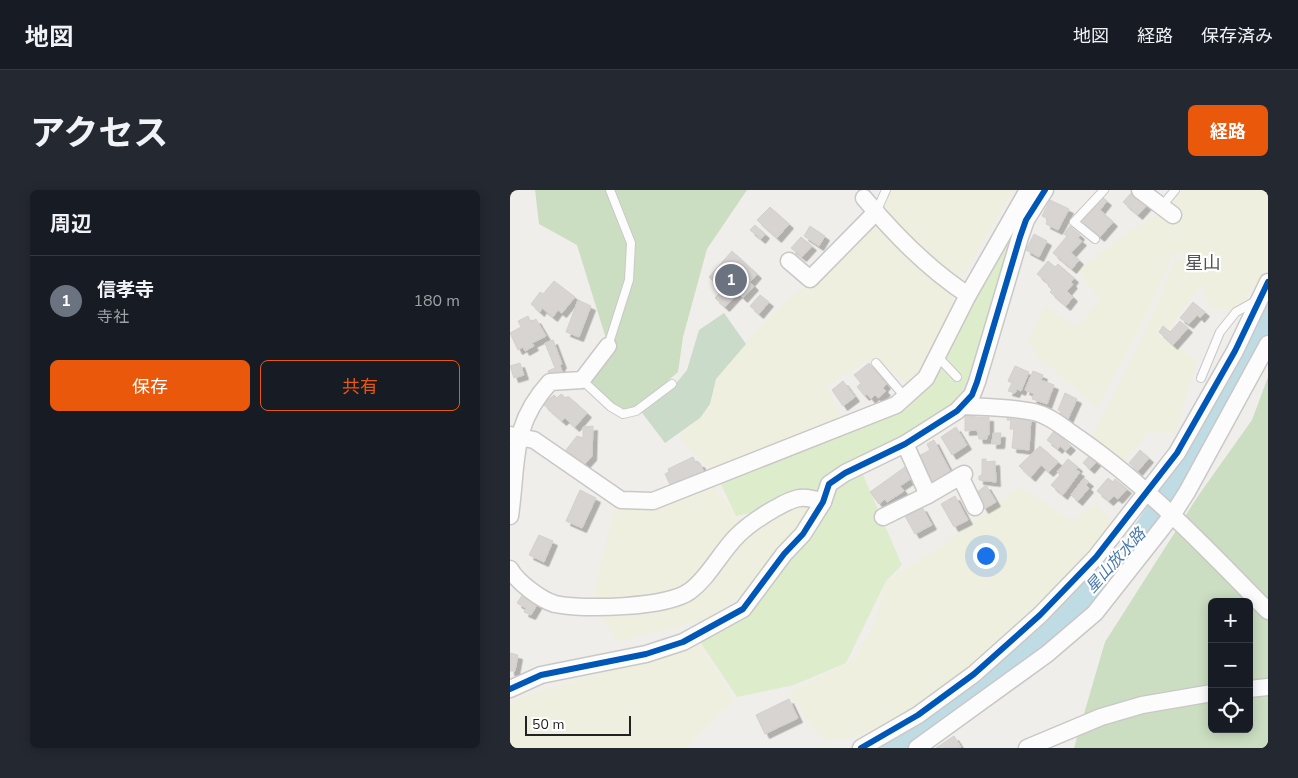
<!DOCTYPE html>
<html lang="ja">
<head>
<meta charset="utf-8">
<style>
  :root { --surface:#171b24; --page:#242831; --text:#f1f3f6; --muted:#9ea1a6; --line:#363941; --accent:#ea580c }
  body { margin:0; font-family:"Nunito Sans","Noto Sans JP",sans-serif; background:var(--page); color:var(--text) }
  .controls { position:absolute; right:15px; bottom:15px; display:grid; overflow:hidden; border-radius:8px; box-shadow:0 2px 12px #0003 }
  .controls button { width:45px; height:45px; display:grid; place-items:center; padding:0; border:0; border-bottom:1px solid var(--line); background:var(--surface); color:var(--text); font:25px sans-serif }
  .scale { position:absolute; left:15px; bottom:12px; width:106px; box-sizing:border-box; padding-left:5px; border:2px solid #222; border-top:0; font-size:14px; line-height:18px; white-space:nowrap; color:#222; -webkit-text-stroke:4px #fff; paint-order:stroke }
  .you { position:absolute; left:475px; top:365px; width:18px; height:18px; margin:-12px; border:4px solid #fff; border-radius:50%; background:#1a73e8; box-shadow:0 0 0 8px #1a73e833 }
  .badge { display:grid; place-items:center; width:32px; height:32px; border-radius:50%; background:var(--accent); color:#fff; font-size:16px; font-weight:700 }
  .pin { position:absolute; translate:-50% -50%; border:2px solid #fff; box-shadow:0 1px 5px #0006 }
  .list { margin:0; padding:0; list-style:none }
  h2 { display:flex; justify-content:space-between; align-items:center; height:65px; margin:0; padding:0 20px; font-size:21px }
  h2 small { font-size:16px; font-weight:400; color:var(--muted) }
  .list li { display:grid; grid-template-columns:32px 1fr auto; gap:15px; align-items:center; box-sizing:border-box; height:90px; padding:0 20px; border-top:1px solid var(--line) }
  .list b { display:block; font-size:19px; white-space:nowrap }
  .list p { margin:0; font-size:16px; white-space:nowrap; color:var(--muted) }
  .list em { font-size:16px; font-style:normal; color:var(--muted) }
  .actions { display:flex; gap:10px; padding:15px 20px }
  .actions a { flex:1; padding:11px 0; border:1px solid var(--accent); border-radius:8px; text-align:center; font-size:18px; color:var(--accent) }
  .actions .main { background:var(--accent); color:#fff }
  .icon { flex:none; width:28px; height:28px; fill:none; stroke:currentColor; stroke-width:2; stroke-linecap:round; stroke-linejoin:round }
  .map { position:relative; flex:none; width:758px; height:558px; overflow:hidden; border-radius:8px }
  header { display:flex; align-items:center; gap:30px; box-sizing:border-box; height:70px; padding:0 25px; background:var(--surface); border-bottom:1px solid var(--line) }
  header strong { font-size:24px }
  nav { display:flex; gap:28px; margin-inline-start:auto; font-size:18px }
  .intro { display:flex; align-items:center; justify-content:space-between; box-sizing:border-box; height:120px; padding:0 30px }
  h1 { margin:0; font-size:35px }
  .button { padding:12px 22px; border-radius:8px; background:var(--accent); color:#fff; font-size:18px; font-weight:700 }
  main { display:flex; gap:30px; padding:0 30px }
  aside { flex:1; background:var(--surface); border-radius:8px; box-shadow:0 2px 12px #0003 }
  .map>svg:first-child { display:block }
</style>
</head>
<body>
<header>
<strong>地図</strong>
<nav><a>地図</a><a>経路</a><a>保存済み</a></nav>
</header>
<div class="intro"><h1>アクセス</h1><a class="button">経路</a></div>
<main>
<aside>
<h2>周辺<small></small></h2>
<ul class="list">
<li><span class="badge" style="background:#6b7280">1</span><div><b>信孝寺</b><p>寺社</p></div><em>180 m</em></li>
</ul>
<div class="actions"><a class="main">保存</a><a>共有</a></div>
</aside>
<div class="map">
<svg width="758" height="558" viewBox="0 0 758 558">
  <defs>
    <filter id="shadow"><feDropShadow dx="4.5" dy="4.5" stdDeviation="0" flood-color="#0004"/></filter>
  </defs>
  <rect width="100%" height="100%" fill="#f0eeeb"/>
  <g fill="#efefdf">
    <polygon points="379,0 504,0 453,85 420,172 397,194 364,166 317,196 331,228 207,286 169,248 200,214 208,182 263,123 329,67"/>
    <polygon points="669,0 758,0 758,76 726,122 699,118 692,94 654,146 687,170 665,244 640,241 611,275 581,249 632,149 666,68 683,68 664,62 632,135 587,217 530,169 518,152 535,116 567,137 590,110 568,80 618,42 657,20"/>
    <polygon points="510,296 562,331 585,313 603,332 536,418 416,513 343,548 312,549 278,503 343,470 363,437 376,391 429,358"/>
    <polygon points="204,297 230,330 297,306 307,310 253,391 196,429 108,452 82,412 105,315 152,312"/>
    <polygon points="191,453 224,510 175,558 0,558 0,514 7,508"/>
  </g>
  <polygon fill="#ddeccb" points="499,33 510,47 467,192 447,221 351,280 392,375 376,391 336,473 284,495 227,507 191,453 258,386 307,310 226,326 209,290 397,202 421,179"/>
  <g fill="#cbdec1" fill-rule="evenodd">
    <polygon points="25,0 237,0 197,59 173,147 168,182 122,222 101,217 74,188 98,155 67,55 29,34"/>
    <path d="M758,187V558H564L595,452L688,306L742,230ZM702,412H739V539H702Z"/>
  </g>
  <polygon fill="#cadbca" points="214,123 236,154 206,189 200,214 190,228 155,253 130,220 163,197 177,180 189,140"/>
  <polygon fill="#bfdbe3" points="758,101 758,144 744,174 649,334 603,382 563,431 560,410 615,350 685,244 719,191"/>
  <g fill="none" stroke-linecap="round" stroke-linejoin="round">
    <path stroke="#bfdbe3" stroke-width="25" d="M384,558C459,516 527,456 584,393"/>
  </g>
  <g fill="#d7d4d2" stroke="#d3d0cc" filter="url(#shadow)">
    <polygon points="623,1 638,14 628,25 613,12"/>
    <polygon points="591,6 597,11 590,20 603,32 590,47 570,30"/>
    <polygon points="540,10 559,19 548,40 536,34 538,29 532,26"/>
    <polygon points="260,17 279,34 267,48 247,30"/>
    <polygon points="245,35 255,44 251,49 240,40"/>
    <polygon points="300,36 315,46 309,56 294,46"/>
    <polygon points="560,36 570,45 568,48 572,51 561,63 569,70 562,79 543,63 557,46 554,44"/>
    <polygon points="524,44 537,51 529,67 516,60"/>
    <polygon points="291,47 302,56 292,67 281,58"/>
    <polygon points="222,61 247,84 240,92 244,96 233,108 228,103 215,117 205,108 212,100 199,87"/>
    <polygon points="538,71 545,77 548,74 564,88 561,92 563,94 557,101 563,107 556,116 540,102 542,100 538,96 539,94 527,84"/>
    <polygon points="44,91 65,107 52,123 48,120 43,127 32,118 30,122 21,114 30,102 33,104"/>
    <polygon points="250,105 259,112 249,124 240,116"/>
    <polygon points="68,110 81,116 69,147 56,142"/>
    <polygon points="683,112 695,122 690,128 687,125 679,134 670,128"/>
    <polygon points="18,126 21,132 26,129 36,146 22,153 24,156 15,161 13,157 8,160 0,143 11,137 8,131"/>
    <polygon points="670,131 678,138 663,155 649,142 653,136 660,142"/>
    <polygon points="43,150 52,174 50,176 53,183 40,188 38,181 45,178 35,153"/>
    <polygon points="10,173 14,185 4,188 0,176"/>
    <polygon points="359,173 376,194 373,198 376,201 368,208 365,205 361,209 357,204 355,206 347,197 351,193 344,185"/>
    <polygon points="505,176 519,182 511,201 507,199 505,203 498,201 502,193 498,191"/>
    <polygon points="523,181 533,185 531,190 544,195 537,214 522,209 524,204 515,200"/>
    <polygon points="333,191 345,207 333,216 322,200"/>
    <polygon points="555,203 567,209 558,229 549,226 551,221 548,220"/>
    <polygon points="51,204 56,208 58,206 77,223 65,237 55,228 52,231 33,214 44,205 47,208"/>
    <polygon points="455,222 461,222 461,227 479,227 479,245 477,245 477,249 469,249 467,240 455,241"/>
    <polygon points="498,225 521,228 519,260 502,258 504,239 500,239 501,230 497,230"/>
    <polygon points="83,236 82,266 74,275 56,260 67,246 73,248 73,237"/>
    <polygon points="446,237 457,255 442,265 431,247"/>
    <polygon points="544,241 561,256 556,261 550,256 548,259 537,250"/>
    <polygon points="483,243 491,243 490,254 482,254"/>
    <polygon points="424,250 441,283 421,294 407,267 420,260 417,254"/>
    <polygon points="530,256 548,272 539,282 531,275 521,287 509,276"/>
    <polygon points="630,260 639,268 628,281 619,273"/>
    <polygon points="580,265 587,271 580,279 573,273"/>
    <polygon points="183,267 186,273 190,273 195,284 162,299 155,284 159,282 158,279"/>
    <polygon points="472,269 476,269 476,272 485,271 486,292 469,290 469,286 472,285"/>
    <polygon points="558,269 568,277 566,280 570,282 553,305 541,295 550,285 547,282"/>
    <polygon points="395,277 402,288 390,296 394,301 377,312 375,309 369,314 360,302"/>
    <polygon points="574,288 579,292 576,295 579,298 568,311 561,305"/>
    <polygon points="598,288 603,292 605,289 617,299 608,309 604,306 599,311 587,301"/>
    <polygon points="476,295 486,312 474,319 465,304"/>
    <polygon points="70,300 86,308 72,338 56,331"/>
    <polygon points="445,306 458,330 444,337 431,314"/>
    <polygon points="412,317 422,335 405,344 395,326"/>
    <polygon points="29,345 43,351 34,372 19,365"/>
    <polygon points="13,404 28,413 21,425 14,422 16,418 7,413"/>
    <polygon points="0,463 8,465 5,481 0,481"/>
    <polygon points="279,509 288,528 255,544 246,525"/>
    <polygon points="444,546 451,557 426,558"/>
  </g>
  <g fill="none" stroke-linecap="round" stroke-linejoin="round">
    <defs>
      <g id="lane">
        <polyline points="652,16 665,0"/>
        <polyline points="366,22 376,0"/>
        <polyline points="585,49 564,32 594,0"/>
        <polyline points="98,156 119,90 121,53 100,0"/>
        <polyline points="428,167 447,187"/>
        <polyline points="366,173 396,208"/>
        <polyline points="691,188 710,142 726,122 746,111"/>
        <polyline points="72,190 101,217 113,224 126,221 162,194"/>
      </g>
      <g id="street">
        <polyline points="630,0 663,25"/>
        <path d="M354,8C384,44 418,79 458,105"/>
        <polyline points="279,71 300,89 366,22"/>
        <path d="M452,216C475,217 501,217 524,222C541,226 555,239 570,249C640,298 698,360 758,421"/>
        <polyline points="0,245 24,250 111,310 143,311 386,215 416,188 458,105 518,0"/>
        <polyline points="395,254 418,305 454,284"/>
        <polyline points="450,286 465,317"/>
        <path d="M0,326C8,270 0,236 40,192L72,190L98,156"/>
        <polyline points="373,327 418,305"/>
        <path d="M0,379C7,392 31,410 45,414C72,420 157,418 180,401C199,387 210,363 227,346C238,335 250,327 264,319C284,308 290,304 313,312"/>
        <polyline points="0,499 31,485 136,464 173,452 233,419 274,364 293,344 313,312 319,294 335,283 395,254 447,221 462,205 467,192 510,47 516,30 535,0"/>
        <polyline points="739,499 758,497"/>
        <polyline points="351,558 408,525 464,484 530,425 586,367 667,263 725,161 758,92"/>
        <polyline points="407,558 537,464 585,423 663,324 677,302 758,154"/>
        <polyline points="517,558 591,527 632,515 702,503"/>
      </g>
    </defs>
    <use href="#lane" stroke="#c9c8c7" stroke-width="10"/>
    <use href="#street" stroke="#c9c8c7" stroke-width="19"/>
    <use href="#lane" stroke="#fdfcfc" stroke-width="8"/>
    <use href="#street" stroke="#fdfcfc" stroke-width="16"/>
    <defs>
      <g id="cycleway">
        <polyline points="0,499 31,485 136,464 173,452 233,419 274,364 293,344 313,312 319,294 335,283 395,254 447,221 462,205 467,192 510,47 516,30 535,0"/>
        <polyline points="351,558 408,525 464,484 530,425 586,367 667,263 725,161 758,92"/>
      </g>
    </defs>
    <use href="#cycleway" stroke="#fff" stroke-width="9"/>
    <use href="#cycleway" stroke="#0057b8" stroke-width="6"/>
  </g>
  <g text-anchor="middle" stroke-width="4.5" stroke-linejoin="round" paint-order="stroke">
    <g font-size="16" font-style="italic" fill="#4a7aab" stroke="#fff">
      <text transform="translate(605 370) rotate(-48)" y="6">星山放水路</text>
    </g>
    <g font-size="18" fill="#555" stroke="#fff">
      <text x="693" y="79">星山</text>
    </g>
  </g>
</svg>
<div class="controls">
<button>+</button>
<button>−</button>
<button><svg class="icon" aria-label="locate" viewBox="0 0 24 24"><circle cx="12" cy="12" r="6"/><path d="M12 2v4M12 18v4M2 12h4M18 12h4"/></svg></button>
</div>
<div class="scale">50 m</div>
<div class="you"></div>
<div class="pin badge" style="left:221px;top:90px;background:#6b7280">1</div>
</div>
</main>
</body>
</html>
